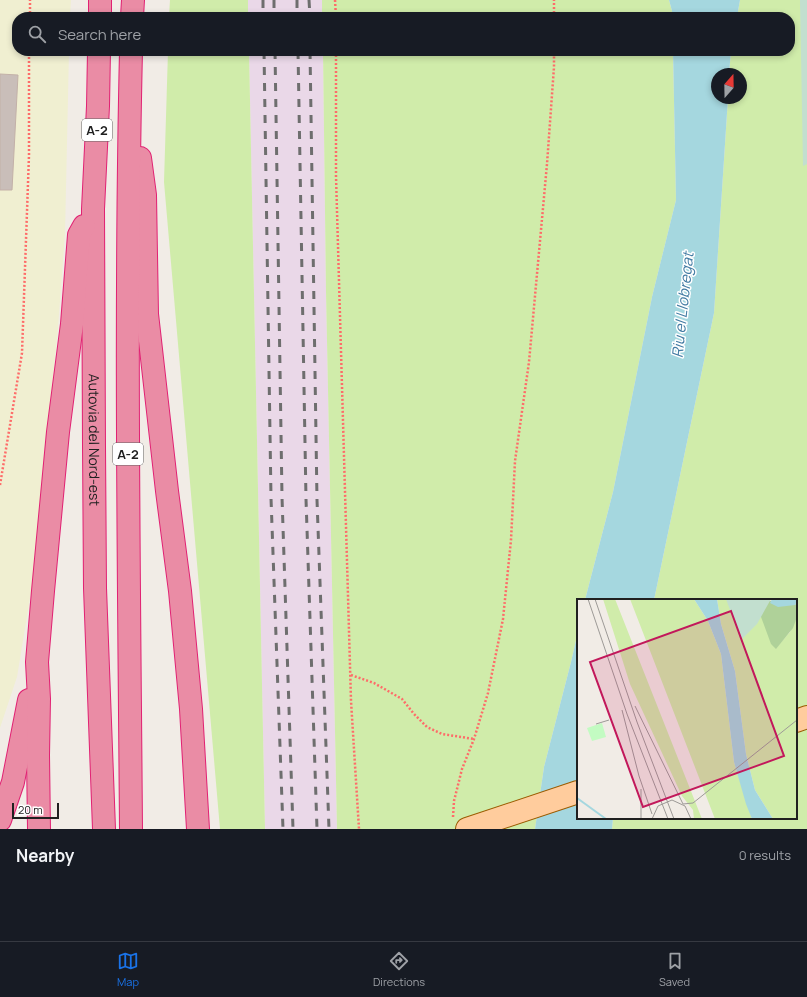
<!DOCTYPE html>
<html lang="en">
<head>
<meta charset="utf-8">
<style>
  :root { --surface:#171b24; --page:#242831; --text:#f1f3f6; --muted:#9ea1a6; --line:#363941; --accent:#1a73e8 }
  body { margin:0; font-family:Manrope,sans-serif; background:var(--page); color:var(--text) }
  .compass { position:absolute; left:711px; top:68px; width:36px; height:36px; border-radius:50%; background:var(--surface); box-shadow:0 2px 6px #0003; rotate:20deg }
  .scale { position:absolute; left:12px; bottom:10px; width:47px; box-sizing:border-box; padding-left:4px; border:2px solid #202020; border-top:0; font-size:11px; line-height:14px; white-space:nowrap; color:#202020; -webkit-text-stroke:3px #fff; paint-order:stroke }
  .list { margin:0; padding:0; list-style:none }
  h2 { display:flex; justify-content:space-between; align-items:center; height:52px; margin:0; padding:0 16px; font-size:17px }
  h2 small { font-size:13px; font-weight:400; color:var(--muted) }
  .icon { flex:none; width:22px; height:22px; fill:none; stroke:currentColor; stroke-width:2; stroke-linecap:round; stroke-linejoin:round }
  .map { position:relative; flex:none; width:807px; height:829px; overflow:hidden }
  .search { position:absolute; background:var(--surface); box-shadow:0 2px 6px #0003; left:12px; right:12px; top:12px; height:44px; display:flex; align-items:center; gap:10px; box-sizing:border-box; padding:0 14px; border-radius:16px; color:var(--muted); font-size:15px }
  .sheet { height:112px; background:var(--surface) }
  nav { display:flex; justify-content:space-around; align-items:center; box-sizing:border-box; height:56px; border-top:1px solid var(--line); background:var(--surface); font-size:11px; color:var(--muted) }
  nav a { display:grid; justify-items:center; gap:2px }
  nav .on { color:var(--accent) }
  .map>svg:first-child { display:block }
</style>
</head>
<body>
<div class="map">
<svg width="807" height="829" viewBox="0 0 807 829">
  <rect width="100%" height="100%" fill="#f1ece6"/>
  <g fill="#ead8e8">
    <rect x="248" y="0" width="74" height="17"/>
    <polygon points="249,51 323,51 326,292 337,829 265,829"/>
  </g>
  <polygon fill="#f0efd1" points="0,0 71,0 70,17 17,17 17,51 69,51 65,234 58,328 32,586 17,677 0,728"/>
  <g fill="#d0ecaa">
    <polygon points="170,0 248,0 248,17 169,17"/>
    <polygon points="322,0 669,0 672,11 672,17 322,17"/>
    <polygon points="740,0 807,0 807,829 612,829 613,818 796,818 796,600 654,600 714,313 728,98 741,98 741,74 729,74 731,51 790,51 790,17 737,17"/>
    <polygon points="168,51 249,51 265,829 220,829 164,182"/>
    <polygon points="323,51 673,51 676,200 652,297 613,492 585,600 578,600 578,632 571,662 544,767 535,829 337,829 326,292"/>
  </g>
  <polygon fill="#c2dfcf" points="800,0 807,0 807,164 803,166"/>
  <g fill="#a5d7df">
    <polygon points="669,0 740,0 737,17 672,17 672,11"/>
    <polygon points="673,51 731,51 729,74 717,74 717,98 728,98 714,313 654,600 585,600 613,492 652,297 676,200"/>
    <polygon points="578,632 578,818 613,818 612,829 535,829 544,767 571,662"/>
  </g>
  <polygon fill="#c9beb9" stroke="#c3b1a8" points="0,74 18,75 12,190 0,190"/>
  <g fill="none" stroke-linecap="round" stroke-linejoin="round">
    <defs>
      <g id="primary">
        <polyline points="796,721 807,717"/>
        <polyline points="467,829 578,792"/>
      </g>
      <g id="motorway">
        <polyline points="100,17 100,0"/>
        <polyline points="132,17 133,0"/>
        <path id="s1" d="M99,51L98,106L93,209L94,446L95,588L104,829"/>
        <polyline points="140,158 145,195 147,314 167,491 180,591 191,709 198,829"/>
        <polyline points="0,820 13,782 29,700"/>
        <polyline points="39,829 38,755 39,699 37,662 43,591 58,432 72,324 79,235 84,226"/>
        <path d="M131,829C129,570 125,310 131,51"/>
      </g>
    </defs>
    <use href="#primary" stroke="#9b5b00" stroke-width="24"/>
    <use href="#motorway" stroke="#e12173" stroke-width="24"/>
    <g stroke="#fe6c69" stroke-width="2.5" stroke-dasharray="2 2" stroke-linecap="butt">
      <polyline points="335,0 336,17"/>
      <polyline points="30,17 30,0"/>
      <polyline points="554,17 554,0"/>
      <polyline points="336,51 336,176 351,701 359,829"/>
      <polyline points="0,485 22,353 29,155 29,51"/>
      <polyline points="351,675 374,683 402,699 414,714 427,727 442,734 474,739"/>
      <polyline points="453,817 454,801 462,769 474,739 488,693 503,619 511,540 515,461 529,362 547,164 554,67 554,51"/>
    </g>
    <use href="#primary" stroke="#ffcc9d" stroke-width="22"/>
    <use href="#motorway" stroke="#ea8ca5" stroke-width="22"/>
    <g stroke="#6e6e6e" stroke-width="3" stroke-dasharray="8 8" stroke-linecap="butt">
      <polyline points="263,0 263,17"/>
      <polyline points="274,0 274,17"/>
      <polyline points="297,0 297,17"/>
      <polyline points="309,0 310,17"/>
      <polyline points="264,51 271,498 283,829"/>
      <polyline points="275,51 282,497 293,829"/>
      <polyline points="298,51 306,499 317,829"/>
      <polyline points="310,51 317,500 329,829"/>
    </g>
  </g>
  <g text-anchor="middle" stroke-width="3" stroke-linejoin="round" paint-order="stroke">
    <g fill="#fff" stroke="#636363" stroke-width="1">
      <rect x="82" y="119" width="30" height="22" rx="3"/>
      <rect x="113" y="443" width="30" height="22" rx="3"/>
    </g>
    <g font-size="13" font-weight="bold" fill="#202020">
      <text x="97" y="135">A-2</text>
      <text x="128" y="459">A-2</text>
    </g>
    <g font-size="14" fill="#202020" stroke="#fff">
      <text dy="5" stroke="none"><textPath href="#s1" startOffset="389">Autovia del Nord-est</textPath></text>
    </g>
    <g font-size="15" font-style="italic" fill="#427ba3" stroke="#fff">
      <text transform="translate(683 305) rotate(-84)" y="5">Riu el Llobregat</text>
    </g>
  </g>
  <g transform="translate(577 599)">
    <rect width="220" height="220" fill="#f1ece6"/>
    <path d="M26,0H38L125,220H117L116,211L105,197L53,85ZM53,0H117L131,22L144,55L157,163L175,220H138ZM140,0H183L199,49L213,33L220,18V220H196L178,191L169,155L158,72L144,25Z" fill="#d0ecaa"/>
    <path d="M183,0L218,6L220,3V18L216,29L199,50L194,45L180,7Z" fill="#afd199"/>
    <path d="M149,0H194L180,25L164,41Z" fill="#c2dfcf"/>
    <path d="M25,124L29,138L15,142L10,129Z" fill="#c3fbc2"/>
    <path d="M117,0H140L144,25L158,72L169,155L178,191L196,220H175L169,205L157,163L144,55L131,22ZM195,0H220V3L218,6L201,8L193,4Z" fill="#a5d7df"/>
    <path fill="none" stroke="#a5d7df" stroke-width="2" d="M0,199L29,220"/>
    <path fill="none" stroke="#9d9a97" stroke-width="1" d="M11,0L50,115L91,220M18,0L60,123L97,220M58,107L106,205M45,111L62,177L75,215M19,125L32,121M64,190V220M106,205L116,204L220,121M75,220L81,207L95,201L108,207L114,220"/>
    <path fill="#c2185b" fill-opacity="0.15" stroke="#c2185b" stroke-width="2" d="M154,12L207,157L66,208L13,63Z"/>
    <rect width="220" height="220" fill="none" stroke="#202020" stroke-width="2"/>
  </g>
</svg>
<svg class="compass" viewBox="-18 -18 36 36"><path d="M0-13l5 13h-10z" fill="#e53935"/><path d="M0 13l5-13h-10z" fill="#9ea1a6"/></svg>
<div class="scale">20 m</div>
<div class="search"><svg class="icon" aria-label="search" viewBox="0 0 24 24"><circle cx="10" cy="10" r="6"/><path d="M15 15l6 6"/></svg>Search here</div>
</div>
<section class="sheet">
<h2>Nearby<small>0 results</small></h2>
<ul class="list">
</ul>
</section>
<nav>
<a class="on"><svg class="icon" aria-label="map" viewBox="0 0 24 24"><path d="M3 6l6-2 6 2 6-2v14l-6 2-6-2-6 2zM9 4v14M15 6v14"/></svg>Map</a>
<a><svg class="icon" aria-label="directions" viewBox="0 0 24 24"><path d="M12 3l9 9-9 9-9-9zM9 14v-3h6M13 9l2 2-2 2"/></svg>Directions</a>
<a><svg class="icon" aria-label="saved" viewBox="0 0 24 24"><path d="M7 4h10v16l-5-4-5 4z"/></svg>Saved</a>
</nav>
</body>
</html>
